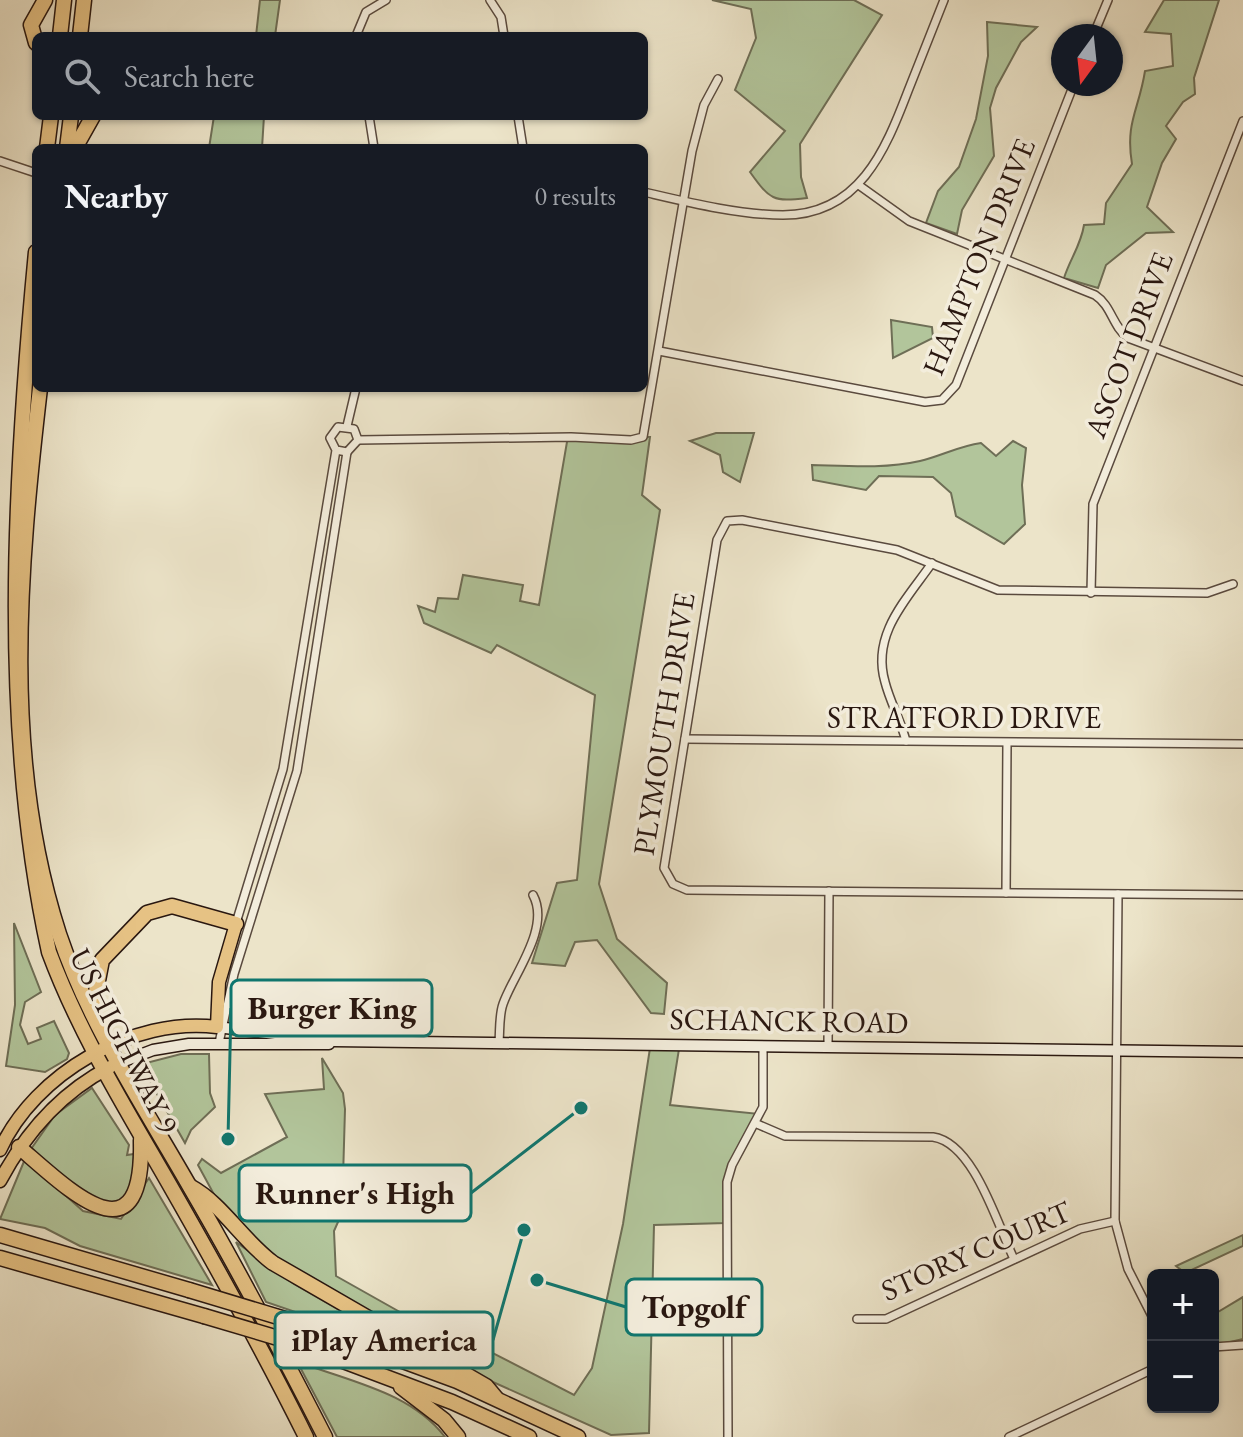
<!DOCTYPE html>
<html lang="en">
<head>
<meta charset="utf-8">
<style>
  :root { --surface:#171b24; --page:#242831; --text:#f1f3f6; --muted:#9ea1a6; --line:#363941 }
  body { margin:0; font-family:"EB Garamond",serif; background:var(--page); color:var(--text) }
  .controls { position:absolute; right:24px; bottom:24px; display:grid; overflow:hidden; border-radius:12px; box-shadow:0 2px 6px #0004 }
  .controls button { width:72px; height:72px; display:grid; place-items:center; padding:0; border:0; border-bottom:2px solid var(--line); background:var(--surface); color:var(--text); font:40px sans-serif }
  .compass { position:absolute; left:1051px; top:24px; width:72px; height:72px; border-radius:50%; background:var(--surface); box-shadow:0 2px 6px #0004; rotate:195deg }
  .list { margin:0; padding:0; list-style:none }
  h2 { display:flex; justify-content:space-between; align-items:center; height:104px; margin:0; padding:0 32px; font-size:34px }
  h2 small { font-size:26px; font-weight:400; color:var(--muted) }
  .icon { flex:none; width:44px; height:44px; fill:none; stroke:currentColor; stroke-width:2; stroke-linecap:round; stroke-linejoin:round }
  .map { position:relative; flex:none; width:1243px; height:1437px; overflow:hidden }
  .search { position:absolute; background:var(--surface); box-shadow:0 2px 6px #0004; left:32px; top:32px; width:616px; height:88px; display:flex; align-items:center; gap:20px; box-sizing:border-box; padding:0 28px; border-radius:12px; color:var(--muted); font-size:30px }
  .panel { position:absolute; background:var(--surface); box-shadow:0 2px 6px #0004; left:32px; top:144px; width:616px; height:248px; border-radius:12px }
  .map>svg:first-child { display:block }
</style>
</head>
<body>
<div class="map">
<svg width="1243" height="1437" viewBox="0 0 1243 1437">
  <rect width="100%" height="100%" fill="#ece4c9"/>
  <filter id="stains"><feTurbulence type="fractalNoise" baseFrequency=".0025" numOctaves="4"/><feColorMatrix values="0 0 0 0 .2 0 0 0 0 .09 0 0 0 0 .02 0 0 0 .5 -.17"/></filter>
  <radialGradient id="worn" r=".72"><stop offset=".6" stop-color="#630" stop-opacity="0"/><stop offset="1" stop-color="#630" stop-opacity=".3"/></radialGradient>
  <g fill="#b2c59b" stroke="#6e6e56" stroke-width="2">
    <polygon points="260,0 280,0 275,36 256,36"/>
    <path d="M712,0H854L882,15L800,144L801,177L807,198C773,202 770,200 750,172L785,131L735,90L756,38L751,9Z"/>
    <path d="M1164,0H1219L1194,78L1195,94L1183,102L1166,126L1176,139L1162,163L1147,207L1173,232L1146,233L1106,265L1098,288L1064,278C1070,259 1081,245 1084,225L1104,224L1106,203L1132,164C1125,122 1139,110 1145,71L1173,66L1171,34L1145,32Z"/>
    <polygon points="987,22 1037,27 1021,42 996,88 990,108 994,156 962,210 957,234 926,223 938,191 959,167 976,119 988,56"/>
    <polygon points="214,116 264,116 262,148 209,148"/>
    <polygon points="891,320 932,327 933,338 893,358"/>
    <polygon points="716,433 754,433 740,482 723,472 720,455 690,441"/>
    <polygon points="568,436 650,437 642,495 660,510 599,884 617,939 667,983 664,1014 651,1013 597,940 575,942 565,966 532,963 557,883 577,880 595,695 497,645 491,653 424,623 418,606 435,612 438,598 458,599 463,575 523,585 520,601 539,605"/>
    <path d="M1013,441L1026,448L1022,485L1025,524L1004,544L956,516L951,493L933,477L879,476L866,490L813,480L812,465C848,466 885,469 920,461C941,456 959,446 981,443L996,456Z"/>
    <polygon points="14,923 41,992 25,1002 20,1025 28,1044 41,1039 37,1028 54,1021 69,1053 67,1059 45,1072 6,1066 15,1005"/>
    <polygon points="650,1048 679,1049 670,1105 760,1114 730,1172 726,1223 654,1225 649,1433 611,1435 484,1378 261,1250 223,1211 198,1165 202,1159 221,1173 287,1137 265,1094 324,1089 322,1058 343,1093 345,1109 342,1213 334,1231 336,1276 471,1352 483,1348 574,1395 592,1368 623,1224"/>
    <polygon points="181,1054 209,1054 210,1093 215,1107 191,1130 185,1143 144,1071 146,1063"/>
    <polygon points="92,1088 129,1145 127,1155 134,1154 132,1191 119,1203 98,1205 31,1149 55,1115"/>
    <polygon points="25,1159 83,1211 121,1219 149,1178 212,1285 80,1246 45,1228 0,1219"/>
    <polygon points="1243,1235 1243,1246 1185,1273 1176,1266"/>
    <polygon points="236,1242 294,1284 412,1352 266,1302"/>
    <polygon points="1243,1297 1243,1339 1213,1346 1213,1315"/>
    <path d="M307,1365C356,1383 412,1394 445,1437H337L301,1369Z"/>
  </g>
  <g fill="none" stroke-linecap="round" stroke-linejoin="round">
    <defs>
      <g id="street">
        <polyline points="490,0 501,17 504,36"/>
        <polyline points="356,36 366,12 386,0"/>
        <polyline points="1093,36 1108,0"/>
        <polyline points="369,116 374,148"/>
        <polyline points="518,116 523,148"/>
        <polyline points="0,161 36,173"/>
        <path d="M860,186L909,221L1095,295C1112,306 1112,326 1128,338L1243,381"/>
        <path d="M644,192C687,202 739,215 783,215C859,215 885,151 908,91C920,61 932,30 944,0"/>
        <polyline points="659,351 925,402 942,400 956,385 1074,84"/>
        <polyline points="347,426 356,388"/>
        <polyline points="358,440 571,437 631,440 643,437 692,151 704,105 718,79"/>
        <polyline points="1233,584 1207,593 998,590 897,550 742,520 727,521 717,540 664,868 673,884 687,890 1243,895"/>
        <polyline points="1091,593 1093,504 1243,121"/>
        <polyline points="685,739 1243,744"/>
        <path d="M906,741C901,721 890,702 885,682C871,634 907,599 932,563"/>
        <polyline points="1006,893 1007,743"/>
        <polyline points="1118,894 1115,1221 1128,1269 1153,1318"/>
        <polyline points="236,923 283,769 336,450 330,438 338,427 354,429 358,440 347,452 336,450"/>
        <path d="M499,1042C500,1030 499,1015 503,1004C513,975 551,928 533,895"/>
        <polyline points="219,1043 234,974 297,771 347,452"/>
        <polyline points="828,1047 829,891"/>
        <path d="M757,1124L785,1136L933,1137C974,1143 997,1224 1014,1259"/>
        <polyline points="857,1319 886,1319 1080,1229 1115,1221"/>
        <polyline points="1213,1347 1243,1345"/>
        <polyline points="728,1437 727,1182 732,1165 763,1107 763,1047"/>
        <polyline points="1009,1437 1153,1369"/>
      </g>
      <g id="secondary">
        <polyline points="217,1027 334,1041 1243,1052"/>
        <polyline points="119,1063 153,1050 189,1044 329,1044"/>
      </g>
      <g id="primary">
        <path d="M0,1150C34,1074 134,1016 217,1027L219,982L236,924"/>
        <path d="M0,1181C26,1132 60,1093 110,1067"/>
      </g>
      <g id="highway">
        <polyline points="60,36 64,0"/>
        <polyline points="80,36 84,0"/>
        <polyline points="36,43 31,25 45,0"/>
        <polyline points="47,148 51,116"/>
        <polyline points="67,148 71,116"/>
        <polyline points="75,148 93,116"/>
        <path d="M36,252C14,482 0,728 49,952C79,1033 125,1107 168,1182C216,1266 263,1350 306,1437"/>
        <path d="M40,388C19,569 2,758 59,934C89,1024 143,1105 190,1187C238,1269 282,1353 325,1437"/>
        <polyline points="92,1012 102,960 147,913 172,906 236,924"/>
        <path d="M19,1147C68,1189 144,1266 141,1140"/>
        <path d="M191,1187C222,1204 243,1241 273,1263L486,1386L496,1398"/>
        <polyline points="0,1235 189,1290"/>
        <polyline points="0,1258 204,1316"/>
        <polyline points="305,1325 457,1381 578,1437"/>
        <polyline points="298,1344 452,1402 529,1437"/>
        <polyline points="401,1387 444,1420 458,1437"/>
      </g>
    </defs>
    <use href="#street" stroke="#5a4a3e" stroke-width="10"/>
    <use href="#secondary" stroke="#291710" stroke-width="13"/>
    <use href="#primary" stroke="#291710" stroke-width="15"/>
    <use href="#highway" stroke="#291710" stroke-width="17"/>
    <use href="#street" stroke="#f3eddc" stroke-width="7"/>
    <use href="#secondary" stroke="#f3eddc" stroke-width="10"/>
    <use href="#primary" stroke="#e6c284" stroke-width="12"/>
    <use href="#highway" stroke="#e6c284" stroke-width="14"/>
    <defs>
      <g id="highway-bridge">
        <polyline points="189,1290 305,1325"/>
        <polyline points="204,1316 298,1344"/>
      </g>
    </defs>
    <use href="#highway-bridge" stroke="#291710" stroke-width="17" stroke-linecap="butt"/>
    <use href="#highway-bridge" stroke="#e6c284" stroke-width="14"/>
  </g>
  <g text-anchor="middle" stroke-width="7" stroke-linejoin="round" paint-order="stroke">
    <g font-size="30" fill="#291710" stroke="#f3eddc">
      <text transform="translate(979 257) rotate(-68)" y="10">HAMPTON DRIVE</text>
      <text transform="translate(1129 345) rotate(-69)" y="10">ASCOT DRIVE</text>
      <text x="964" y="728">STRATFORD DRIVE</text>
      <text transform="translate(664 724) rotate(-81)" y="10">PLYMOUTH DRIVE</text>
      <text transform="translate(789 1021) rotate(1)" y="10">SCHANCK ROAD</text>
      <text transform="translate(124 1041) rotate(63)" y="10">US HIGHWAY 9</text>
      <text transform="translate(976 1251) rotate(-24)" y="10">STORY COURT</text>
    </g>
  </g>
  <path fill="none" stroke="#0f766e" stroke-width="3" d="M228 1139L231 1008M581 1108L471 1193M537 1280L626 1307M524 1230L493 1340"/>
  <g fill="#0f766e" stroke="#f3eddc" stroke-width="3">
    <circle cx="228" cy="1139" r="8"/>
    <circle cx="581" cy="1108" r="8"/>
    <circle cx="537" cy="1280" r="8"/>
    <circle cx="524" cy="1230" r="8"/>
  </g>
  <g fill="#f3eddc" stroke="#0f766e" stroke-width="3">
    <rect x="231" y="980" width="201" height="56" rx="8"/>
    <rect x="239" y="1165" width="232" height="56" rx="8"/>
    <rect x="626" y="1279" width="136" height="56" rx="8"/>
    <rect x="275" y="1312" width="218" height="56" rx="8"/>
  </g>
  <g font-size="32" text-anchor="middle" font-weight="bold" fill="#291710">
    <text x="332" y="1019">Burger King</text>
    <text x="355" y="1204">Runner's High</text>
    <text x="694" y="1318">Topgolf</text>
    <text x="384" y="1351">iPlay America</text>
  </g>
  <rect width="100%" height="100%" filter="url(#stains)"/>
  <rect width="100%" height="100%" fill="url(#worn)"/>
</svg>
<div class="controls">
<button>+</button>
<button>−</button>
</div>
<svg class="compass" viewBox="-18 -18 36 36"><path d="M0-13l5 13h-10z" fill="#e53935"/><path d="M0 13l5-13h-10z" fill="#9ea1a6"/></svg>
<div class="search"><svg class="icon" aria-label="search" viewBox="0 0 24 24"><circle cx="10" cy="10" r="6"/><path d="M15 15l6 6"/></svg>Search here</div>
<section class="panel">
<h2>Nearby<small>0 results</small></h2>
<ul class="list">
</ul>
</section>
</div>
</body>
</html>
